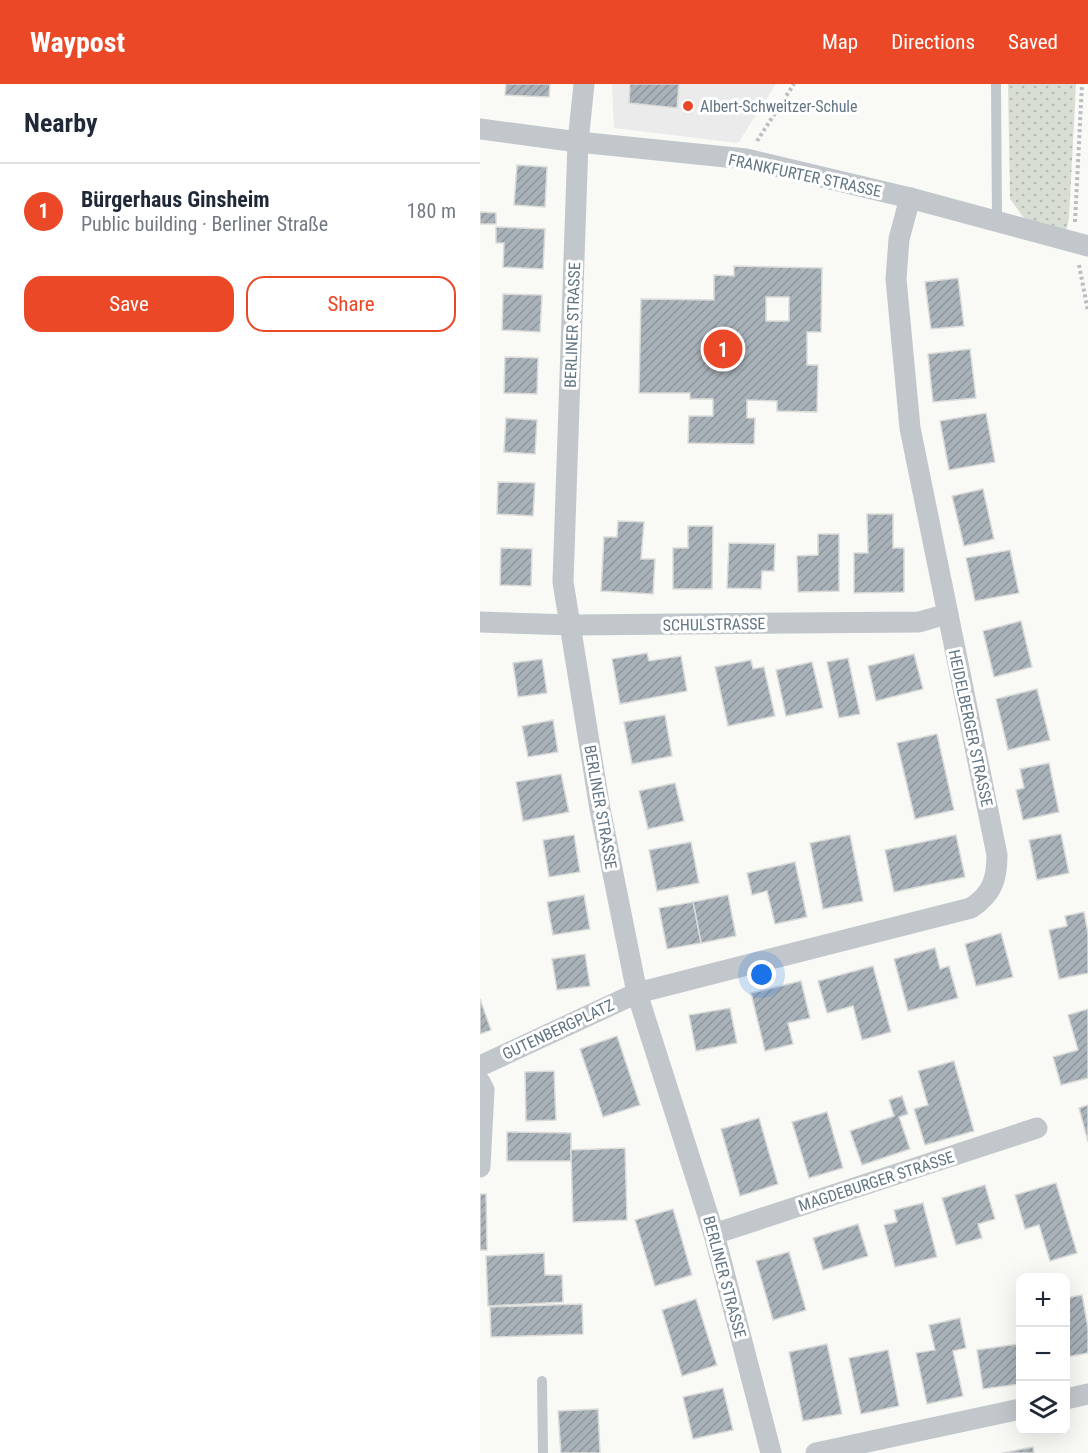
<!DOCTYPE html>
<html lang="en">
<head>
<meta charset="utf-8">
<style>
  :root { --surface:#fff; --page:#f6f6f7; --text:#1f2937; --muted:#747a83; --line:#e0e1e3; --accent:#ea4826 }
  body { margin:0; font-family:"Roboto Condensed",sans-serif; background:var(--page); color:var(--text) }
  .controls { position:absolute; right:18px; bottom:18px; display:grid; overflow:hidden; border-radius:12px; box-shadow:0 6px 24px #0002 }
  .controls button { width:54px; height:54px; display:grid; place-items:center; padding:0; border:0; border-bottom:2px solid var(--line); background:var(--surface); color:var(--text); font:30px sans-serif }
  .you { position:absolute; left:282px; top:891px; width:21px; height:21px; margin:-15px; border:4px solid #fff; border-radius:50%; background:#1a73e8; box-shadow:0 0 0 9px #1a73e833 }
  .badge { display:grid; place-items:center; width:39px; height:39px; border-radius:50%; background:var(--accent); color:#fff; font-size:20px; font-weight:700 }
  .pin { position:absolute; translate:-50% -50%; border:3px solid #fff; box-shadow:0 2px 6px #0006 }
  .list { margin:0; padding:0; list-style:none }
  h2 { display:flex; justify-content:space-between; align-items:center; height:78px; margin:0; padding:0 24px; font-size:26px }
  h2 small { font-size:20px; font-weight:400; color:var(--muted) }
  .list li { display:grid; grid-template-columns:39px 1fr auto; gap:18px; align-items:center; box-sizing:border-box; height:96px; padding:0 24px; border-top:2px solid var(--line) }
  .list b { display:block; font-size:22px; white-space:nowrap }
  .list p { margin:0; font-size:20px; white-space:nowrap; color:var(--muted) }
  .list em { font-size:20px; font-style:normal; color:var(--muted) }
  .actions { display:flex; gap:12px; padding:18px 24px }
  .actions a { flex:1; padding:14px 0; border:2px solid var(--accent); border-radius:18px; text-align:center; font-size:21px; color:var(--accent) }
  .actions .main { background:var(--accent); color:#fff }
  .icon { flex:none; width:33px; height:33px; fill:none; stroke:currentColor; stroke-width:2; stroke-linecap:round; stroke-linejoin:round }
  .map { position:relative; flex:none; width:608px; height:1369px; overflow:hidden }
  header { display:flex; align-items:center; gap:36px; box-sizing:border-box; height:84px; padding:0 30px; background:var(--accent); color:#fff }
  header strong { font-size:28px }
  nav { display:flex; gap:33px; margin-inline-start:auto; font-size:21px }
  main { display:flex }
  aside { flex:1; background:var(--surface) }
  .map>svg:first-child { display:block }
</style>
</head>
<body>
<header>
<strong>Waypost</strong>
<nav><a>Map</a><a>Directions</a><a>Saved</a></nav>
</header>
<main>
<aside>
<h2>Nearby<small></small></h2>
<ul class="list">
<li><span class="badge">1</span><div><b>Bürgerhaus Ginsheim</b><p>Public building · Berliner Straße</p></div><em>180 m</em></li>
</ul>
<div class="actions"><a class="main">Save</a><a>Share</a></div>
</aside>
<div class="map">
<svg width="608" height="1369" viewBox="0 0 608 1369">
  <defs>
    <pattern id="grass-dots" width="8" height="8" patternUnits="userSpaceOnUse" patternTransform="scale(1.5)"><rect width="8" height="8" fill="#d9ded5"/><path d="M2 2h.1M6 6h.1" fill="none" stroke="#b4b9b2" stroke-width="1.8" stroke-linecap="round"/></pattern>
    <pattern id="building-hatch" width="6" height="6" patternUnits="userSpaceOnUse" patternTransform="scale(1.5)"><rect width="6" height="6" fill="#a9b2b9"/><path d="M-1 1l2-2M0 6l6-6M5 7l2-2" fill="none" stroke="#8d959c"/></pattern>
  </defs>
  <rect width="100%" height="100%" fill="#f9f9f6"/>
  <polygon fill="#eaebea" points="132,0 296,0 258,59 134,44"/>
  <polygon fill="url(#grass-dots)" points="528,0 596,0 589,134 586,148 544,134 530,115"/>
  <g fill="url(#building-hatch)" stroke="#dbdbd9" stroke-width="1.5" fill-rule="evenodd">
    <polygon points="26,0 70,0 69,13 25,11"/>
    <polygon points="150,0 199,0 197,24 149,19"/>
    <polygon points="37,81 67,83 65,123 34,121"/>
    <polygon points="0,128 16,129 16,140 0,140"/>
    <polygon points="16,143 65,145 63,185 23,183 24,159 16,159"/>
    <path d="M254,182L342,184L341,248H327V281H338L337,328L297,327V317L267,316V334H275L274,360L208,359L209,332H233V315H210V309H159L161,215L234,216V191L254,192ZM286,213H309V237H286Z"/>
    <polygon points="478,194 484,242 451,245 445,198"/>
    <polygon points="23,210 62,211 60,248 22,246"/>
    <polygon points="490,265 496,314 453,318 448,270"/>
    <polygon points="25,273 58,274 57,310 24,309"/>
    <polygon points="506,329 515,378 469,386 460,337"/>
    <polygon points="26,334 57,336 55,370 24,368"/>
    <polygon points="18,398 55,399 53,432 17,430"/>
    <polygon points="503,405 514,455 484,462 472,412"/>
    <polygon points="387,430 413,430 413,464 424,464 424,508 374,509 374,469 388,469"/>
    <polygon points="138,437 164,438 161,475 175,475 173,510 121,507 124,453 137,453"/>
    <polygon points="208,442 233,442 232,505 193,505 193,464 208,464"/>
    <polygon points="338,450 359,450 359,507 318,508 317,472 338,471"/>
    <polygon points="249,459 295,460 294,487 282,487 281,505 247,504"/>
    <polygon points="21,464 52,465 51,502 20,501"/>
    <polygon points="530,466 539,509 495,517 486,474"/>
    <polygon points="541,537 552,583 514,593 503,547"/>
    <polygon points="167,569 169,577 201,572 207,607 140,620 132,575"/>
    <polygon points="434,570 443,605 396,617 388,582"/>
    <polygon points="368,574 380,630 359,634 347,578"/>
    <polygon points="62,575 67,609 38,613 33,579"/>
    <polygon points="271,576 273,585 284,583 295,632 248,642 235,583"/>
    <polygon points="332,578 343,624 306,632 296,586"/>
    <polygon points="557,605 570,656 528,666 516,615"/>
    <polygon points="185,631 192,672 152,680 144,638"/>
    <polygon points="73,636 78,668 48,673 42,642"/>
    <polygon points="457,650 474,726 435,735 417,659"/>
    <polygon points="569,679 579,728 543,736 536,706 544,704 540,685"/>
    <polygon points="81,690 89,728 43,737 36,698"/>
    <polygon points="195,699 204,737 168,745 159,707"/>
    <polygon points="581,750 589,789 557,796 549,756"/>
    <polygon points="94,751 100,788 69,793 63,756"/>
    <polygon points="370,751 383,817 343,825 330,759"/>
    <polygon points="476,751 485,793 414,808 405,766"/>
    <polygon points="211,758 219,799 177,807 169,766"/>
    <polygon points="315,778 327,833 295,840 287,807 272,811 267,789"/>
    <polygon points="104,811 110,845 73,851 67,818"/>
    <polygon points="248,811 256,852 221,859 213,818"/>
    <polygon points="213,818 221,859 187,865 179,824"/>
    <polygon points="604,828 608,849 608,889 579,895 569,846 587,842 585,832"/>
    <polygon points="521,849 533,893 496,902 485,860"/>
    <polygon points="455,864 460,885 469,882 478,914 428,927 414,875"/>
    <polygon points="105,870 110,902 77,906 72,875"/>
    <polygon points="393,882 411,948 382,956 373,922 347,929 338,897"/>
    <polygon points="321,897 330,934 308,939 313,960 285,967 271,909"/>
    <polygon points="0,915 11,946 0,950"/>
    <polygon points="250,924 257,959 216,967 209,931"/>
    <polygon points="608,925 608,994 581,1001 573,973 598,966 588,931"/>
    <polygon points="137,952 160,1021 123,1033 100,965"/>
    <polygon points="474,977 494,1047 445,1061 434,1025 448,1021 438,987"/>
    <polygon points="74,987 76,1036 46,1037 45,988"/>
    <polygon points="422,1012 428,1030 419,1033 430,1065 382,1081 370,1047 414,1032 409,1016"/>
    <polygon points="608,1021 608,1058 599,1024"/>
    <polygon points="347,1028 363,1084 329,1094 312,1038"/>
    <polygon points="279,1034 298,1100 260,1112 241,1045"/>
    <polygon points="27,1048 91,1049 91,1077 27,1077"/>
    <polygon points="145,1064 147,1136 93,1138 91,1066"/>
    <polygon points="576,1099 597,1169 570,1177 559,1141 545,1145 535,1111"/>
    <polygon points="505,1101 515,1135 498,1140 502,1154 476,1161 462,1114"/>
    <polygon points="0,1110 6,1110 7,1166 0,1166"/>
    <polygon points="443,1119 457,1173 415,1183 404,1141 417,1138 414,1126"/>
    <polygon points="193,1125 212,1191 175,1202 155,1136"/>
    <polygon points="378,1140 388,1172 343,1186 333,1154"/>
    <polygon points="309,1168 326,1226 293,1236 276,1177"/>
    <polygon points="64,1169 65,1191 82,1191 83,1218 8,1222 6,1172"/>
    <polygon points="602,1211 608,1244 608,1269 586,1273 586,1214"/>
    <polygon points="216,1215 237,1281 202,1292 182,1226"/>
    <polygon points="102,1220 103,1250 11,1253 10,1223"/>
    <polygon points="480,1234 486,1264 473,1267 483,1312 447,1320 436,1269 455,1266 449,1241"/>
    <polygon points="347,1260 362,1330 323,1337 309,1268"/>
    <polygon points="538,1260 540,1300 503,1305 497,1266"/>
    <polygon points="408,1266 419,1322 381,1330 369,1274"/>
    <polygon points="243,1304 253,1346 213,1355 203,1313"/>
    <polygon points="118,1325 120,1369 81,1369 78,1327"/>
    <polygon points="553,1363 554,1369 522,1369"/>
  </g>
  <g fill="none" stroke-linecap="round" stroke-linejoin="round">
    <g stroke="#babec1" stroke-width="4" stroke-dasharray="3 3" stroke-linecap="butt">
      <polyline points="277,57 314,0"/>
      <polyline points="595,138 602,0"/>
      <polyline points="599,181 608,227"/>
    </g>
    <g stroke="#c2c7cb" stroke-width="10">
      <polyline points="516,0 517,136"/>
      <polyline points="62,1297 63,1369"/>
    </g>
    <g stroke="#c2c7cb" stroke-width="21">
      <polyline points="104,0 98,58 83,498 120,725 157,909 234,1150 291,1369"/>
      <polyline points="0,45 98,58 266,75 430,114 608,162"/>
      <polyline points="0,538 92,541 439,538 467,530"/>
      <path d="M0,982L157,909L491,824C512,810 517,796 517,771L430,344L416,195L419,155L430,114"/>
      <polyline points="0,998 4,1006 0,1083"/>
      <polyline points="234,1150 557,1044"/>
      <polyline points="586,1315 608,1310"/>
      <polyline points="336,1369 540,1325"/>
    </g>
  </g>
  <circle fill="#ea4826" stroke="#fff" stroke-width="2" cx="208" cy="22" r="6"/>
  <g text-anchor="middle" stroke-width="6" stroke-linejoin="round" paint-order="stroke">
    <g font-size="16" fill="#637683" stroke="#fff" text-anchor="start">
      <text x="220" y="28">Albert-Schweitzer-Schule</text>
    </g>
    <g font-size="16" fill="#637683" stroke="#fff">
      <text transform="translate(325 91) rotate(12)" y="6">FRANKFURTER STRASSE</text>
      <text transform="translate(92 241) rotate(-88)" y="6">BERLINER STRASSE</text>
      <text transform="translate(234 540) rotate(-1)" y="6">SCHULSTRASSE</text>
      <text transform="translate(491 644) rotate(78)" y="6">HEIDELBERGER STRASSE</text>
      <text transform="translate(121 723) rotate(80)" y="6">BERLINER STRASSE</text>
      <text transform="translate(78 945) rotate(-25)" y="6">GUTENBERGPLATZ</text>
      <text transform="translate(396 1097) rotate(-18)" y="6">MAGDEBURGER STRASSE</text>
      <text transform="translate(245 1193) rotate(75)" y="6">BERLINER STRASSE</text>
    </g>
  </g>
</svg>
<div class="controls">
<button>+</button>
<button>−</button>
<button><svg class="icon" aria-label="layers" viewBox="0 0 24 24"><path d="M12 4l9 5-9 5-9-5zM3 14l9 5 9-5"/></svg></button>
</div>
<div class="you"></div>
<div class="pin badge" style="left:243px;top:265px">1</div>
</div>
</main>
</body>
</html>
